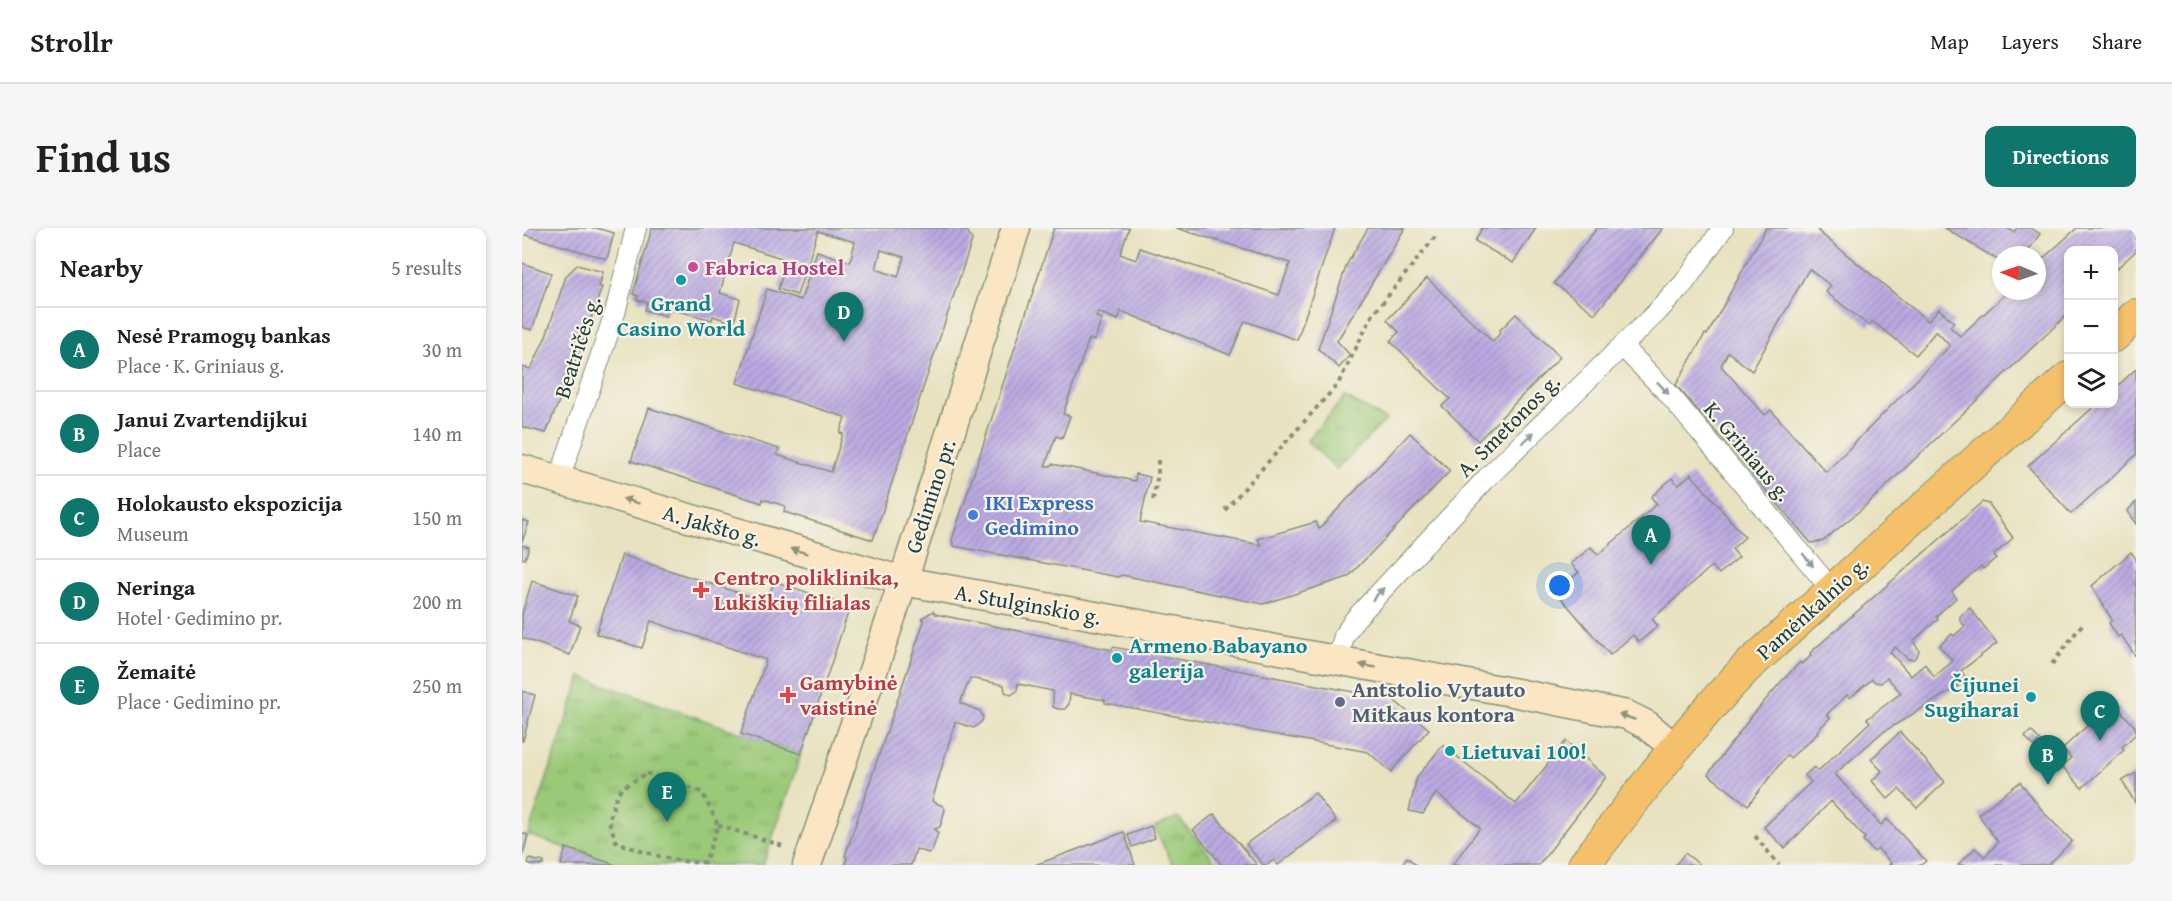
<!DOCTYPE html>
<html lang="en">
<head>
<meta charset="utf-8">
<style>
  :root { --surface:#fff; --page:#f6f6f6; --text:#202124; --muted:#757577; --line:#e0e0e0; --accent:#0f766e }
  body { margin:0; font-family:"Gentium Book Plus",serif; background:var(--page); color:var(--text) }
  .controls { position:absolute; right:18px; top:18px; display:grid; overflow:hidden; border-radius:12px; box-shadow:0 3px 9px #0003 }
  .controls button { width:54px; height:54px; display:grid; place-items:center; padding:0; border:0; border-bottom:2px solid var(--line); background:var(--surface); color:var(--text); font:30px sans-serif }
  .compass { position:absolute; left:1470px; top:18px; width:54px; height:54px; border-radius:50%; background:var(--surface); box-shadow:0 3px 9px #0003; rotate:272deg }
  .you { position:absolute; left:1038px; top:358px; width:21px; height:21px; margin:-15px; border:4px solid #fff; border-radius:50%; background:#1a73e8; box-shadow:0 0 0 9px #1a73e833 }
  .badge { display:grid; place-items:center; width:39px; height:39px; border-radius:50%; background:var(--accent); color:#fff; font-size:20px; font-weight:700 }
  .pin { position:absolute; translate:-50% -50px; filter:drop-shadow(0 2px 3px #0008) }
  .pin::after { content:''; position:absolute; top:32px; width:21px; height:18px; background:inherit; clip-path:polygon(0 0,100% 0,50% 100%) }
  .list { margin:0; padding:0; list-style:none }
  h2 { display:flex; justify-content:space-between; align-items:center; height:78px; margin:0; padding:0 24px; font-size:26px }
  h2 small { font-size:20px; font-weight:400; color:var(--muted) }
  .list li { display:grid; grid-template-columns:39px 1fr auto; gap:18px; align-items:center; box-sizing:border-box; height:84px; padding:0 24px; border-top:2px solid var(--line) }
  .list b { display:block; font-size:22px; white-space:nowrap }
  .list p { margin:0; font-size:20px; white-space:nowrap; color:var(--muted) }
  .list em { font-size:20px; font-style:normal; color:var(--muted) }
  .icon { flex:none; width:33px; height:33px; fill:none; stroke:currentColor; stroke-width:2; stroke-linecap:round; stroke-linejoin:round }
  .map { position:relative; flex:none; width:1614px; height:637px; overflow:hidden; border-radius:12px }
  header { display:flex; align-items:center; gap:36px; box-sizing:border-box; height:84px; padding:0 30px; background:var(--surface); border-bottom:2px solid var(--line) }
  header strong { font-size:28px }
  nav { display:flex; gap:33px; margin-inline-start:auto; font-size:21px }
  .intro { display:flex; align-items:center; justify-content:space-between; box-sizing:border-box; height:144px; padding:0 36px }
  h1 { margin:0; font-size:42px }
  .button { padding:15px 27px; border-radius:12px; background:var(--accent); color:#fff; font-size:21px; font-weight:700 }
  main { display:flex; gap:36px; padding:0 36px }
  aside { flex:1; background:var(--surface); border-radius:12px; box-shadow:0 3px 9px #0003 }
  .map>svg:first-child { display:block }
</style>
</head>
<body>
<header>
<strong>Strollr</strong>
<nav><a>Map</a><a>Layers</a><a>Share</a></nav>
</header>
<div class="intro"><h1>Find us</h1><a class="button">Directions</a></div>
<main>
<aside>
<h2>Nearby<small>5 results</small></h2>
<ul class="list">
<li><span class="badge">A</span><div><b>Nesė Pramogų bankas</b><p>Place · K. Griniaus g.</p></div><em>30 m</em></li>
<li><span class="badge">B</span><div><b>Janui Zvartendijkui</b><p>Place</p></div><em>140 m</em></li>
<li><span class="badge">C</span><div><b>Holokausto ekspozicija</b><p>Museum</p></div><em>150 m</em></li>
<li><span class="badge">D</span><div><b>Neringa</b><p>Hotel · Gedimino pr.</p></div><em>200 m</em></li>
<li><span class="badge">E</span><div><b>Žemaitė</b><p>Place · Gedimino pr.</p></div><em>250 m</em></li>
</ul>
</aside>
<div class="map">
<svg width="1614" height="637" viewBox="0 0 1614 637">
  <defs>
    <pattern id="park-tufts" width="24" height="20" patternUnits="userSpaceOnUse" patternTransform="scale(1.5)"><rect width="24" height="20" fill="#9ac977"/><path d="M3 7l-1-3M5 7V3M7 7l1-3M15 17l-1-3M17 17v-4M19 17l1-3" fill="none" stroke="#7da462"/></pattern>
    <pattern id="building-hatch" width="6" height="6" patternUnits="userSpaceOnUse" patternTransform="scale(1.5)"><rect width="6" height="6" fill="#bbaae3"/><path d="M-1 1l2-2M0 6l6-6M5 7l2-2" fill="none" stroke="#978cb9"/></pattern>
  </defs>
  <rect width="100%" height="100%" fill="#f7f3e8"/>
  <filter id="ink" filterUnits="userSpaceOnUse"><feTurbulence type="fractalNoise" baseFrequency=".0167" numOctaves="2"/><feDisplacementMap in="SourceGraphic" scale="12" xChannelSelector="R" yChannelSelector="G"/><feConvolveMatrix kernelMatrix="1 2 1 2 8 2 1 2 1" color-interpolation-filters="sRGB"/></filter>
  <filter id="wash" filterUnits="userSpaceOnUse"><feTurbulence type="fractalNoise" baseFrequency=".008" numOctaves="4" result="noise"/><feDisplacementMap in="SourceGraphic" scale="24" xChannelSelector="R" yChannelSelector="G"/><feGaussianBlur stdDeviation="1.35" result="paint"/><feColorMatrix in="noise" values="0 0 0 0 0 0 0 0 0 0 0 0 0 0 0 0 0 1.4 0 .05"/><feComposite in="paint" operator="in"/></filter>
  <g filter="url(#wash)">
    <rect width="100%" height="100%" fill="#e8e2c0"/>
    <g fill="url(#park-tufts)" stroke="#5c8356" stroke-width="1.5">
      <polygon points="823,169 864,192 815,241 785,213"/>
      <polygon points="59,449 279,526 241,637 95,637 6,607"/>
      <polygon points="656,589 693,633 691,637 651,637 632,599"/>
    </g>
    <g id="blocks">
      <g fill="url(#building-hatch)" fill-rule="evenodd">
        <polygon points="0,0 74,0 92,5 85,31 0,6"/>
        <path d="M130,0H434L446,4L450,12L351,312L262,284L263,278L241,271L240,275L109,233L127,180L257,221L255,227L309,244L321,206L318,205L323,189L215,155L245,61L279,72L295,23L328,34L333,14L296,3L285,38L212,15L198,65L218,71L212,95L191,88L190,92L146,80L144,88L123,82L125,74L115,72L116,68L111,66ZM359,22L382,29L376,49L354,41Z"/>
        <polygon points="532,0 607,0 598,26 614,32 618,20 757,67 768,35 654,0 813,0 775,112 723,93 708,127 599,83 596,92 576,84 574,89 580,91 572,113 567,111 541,186 548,188 540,210 534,208 523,238 528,238 530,236 613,253 614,246 628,249 618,294 739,317 736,311 794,294 797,301 888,205 928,243 826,349 741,376 600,347 596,349 432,318 430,312"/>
        <polygon points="846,0 883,0 815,113 828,127 817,140 796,121 825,36"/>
        <polygon points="960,0 1014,0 991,35 953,13"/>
        <polygon points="1075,0 1141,0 1073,86 1032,55"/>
        <path d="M1244,0H1298L1296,3L1406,93L1417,81L1432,94L1428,99L1438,108L1487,63H1515V36L1555,0H1614V23L1592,43V22H1546V86L1341,280L1301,313L1289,315L1154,157L1183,106L1185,107ZM1287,41L1309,58L1304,64L1347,98L1350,93L1394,127L1414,103L1428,118L1304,244L1249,182L1243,187L1199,138L1206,124L1230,143Z"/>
        <polygon points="1423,0 1485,0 1492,4 1495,0 1509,0 1518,6 1503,27 1479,27 1479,34"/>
        <polygon points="0,35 29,45 10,102 0,99"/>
        <polygon points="55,37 81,44 77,59 80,59 58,121 24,205 0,199 0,139 9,141 24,108 44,48"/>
        <polygon points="264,37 283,43 275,67 256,61"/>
        <polygon points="905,50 971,114 978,105 977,103 994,86 1038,129 956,213 920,178 928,171 868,113 877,104 865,92"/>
        <polygon points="1614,141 1614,227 1549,286 1506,238 1575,176 1592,176 1592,161"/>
        <polygon points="1169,246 1223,309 1210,321 1217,329 1197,346 1190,338 1130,391 1136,398 1117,414 1111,407 1088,427 1034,364 1057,344 1049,336 1069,319 1076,327 1135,276 1129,269 1150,250 1156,257"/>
        <polygon points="1460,274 1467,276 1491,310 1472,327 1474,330 1461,341 1459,338 1430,363 1434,370 1414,388 1416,391 1391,413 1397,422 1396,426 1392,431 1386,431 1373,419 1368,424 1389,448 1403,436 1412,449 1431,433 1417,418 1430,406 1432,408 1443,398 1438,393 1438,388 1448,380 1475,415 1439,443 1446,452 1358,506 1313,546 1359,597 1365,591 1404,633 1399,637 1367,637 1369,635 1356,621 1352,624 1341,612 1343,610 1309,573 1263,620 1242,599 1289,554 1283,547 1292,539 1296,543 1348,494 1345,491 1379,465 1365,449 1359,455 1353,454 1350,451 1328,470 1325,467 1305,486 1308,490 1295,503 1296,505 1268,530 1265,527 1226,577 1186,546 1230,488 1258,455 1278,434 1279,436 1284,433 1289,427 1288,425"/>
        <polygon points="1614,274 1614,296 1605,283"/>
        <polygon points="0,292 7,294 0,314"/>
        <polygon points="0,317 7,319 3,331 0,330"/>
        <polygon points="1609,324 1614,331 1614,429 1599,407 1596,409 1587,395 1590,392 1570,358"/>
        <polygon points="100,327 245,374 252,353 328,379 279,526 219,506 244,432 129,393 120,420 74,406"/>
        <polygon points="10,353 56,368 47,393 58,397 48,427 0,410 0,386"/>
        <polygon points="411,383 413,386 590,422 591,419 870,471 907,501 869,544 846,524 583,475 583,472 548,466 547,476 543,481 536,481 531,479 531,463 496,456 495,463 489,467 483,464 482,457 448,450 438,475 458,483 461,489 460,493 452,500 433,494 410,573 421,578 423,582 418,599 412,601 416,605 410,623 406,625 394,621 389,637 323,637 325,629 323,628 402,393 400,390"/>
        <polygon points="0,463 13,467 1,513 0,513"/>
        <polygon points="1591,474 1614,500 1614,506 1600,519 1602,522 1560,560 1540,538 1549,530 1541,520"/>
        <polygon points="1509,503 1518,512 1512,518 1503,509"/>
        <polygon points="1378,504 1423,554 1395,580 1377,561 1366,571 1350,553 1360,543 1349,531"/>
        <polygon points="1044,513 1084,549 1017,637 930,637 958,600 914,565 901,586 887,583 895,549 921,517 994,576"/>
        <polygon points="1614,545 1614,576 1600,553"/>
        <polygon points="1498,554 1523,586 1550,613 1526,637 1436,637 1453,620 1463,629 1476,614 1456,586"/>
        <polygon points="793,565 814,593 756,637 752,632 744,637 741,637 724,616"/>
        <polygon points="692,586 735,637 700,637 671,602"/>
        <polygon points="629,598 633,610 610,619 606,607"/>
        <polygon points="602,604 613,637 513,637"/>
        <polygon points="0,605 6,607 1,626 0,626"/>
        <polygon points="44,620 94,637 39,637"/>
        <polygon points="1163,625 1178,637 1153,637"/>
        <polygon points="885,629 894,637 879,637"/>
        <polygon points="7,631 22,634 21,637 6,637"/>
      </g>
    </g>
  </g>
  <g filter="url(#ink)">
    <use href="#blocks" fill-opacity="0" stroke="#84907a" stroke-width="1.5"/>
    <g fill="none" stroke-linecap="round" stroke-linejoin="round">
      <defs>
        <g id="minor">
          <polyline points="1100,118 1145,164 1310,362"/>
          <polyline points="37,252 93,85 114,0"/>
          <polyline points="816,433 822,408 833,391 964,251 1136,83 1162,55 1201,0"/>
        </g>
        <g id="secondary">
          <polyline points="0,241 381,353 995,465 1105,487 1125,497 1153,520"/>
          <polyline points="285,637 372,381 494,0"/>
        </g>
        <g id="primary">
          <polyline points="1592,108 1614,87"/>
          <path d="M1062,637C1114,570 1164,502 1223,441L1546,150"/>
        </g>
      </defs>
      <use href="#minor" stroke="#84907a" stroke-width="22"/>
      <use href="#secondary" stroke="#84907a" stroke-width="31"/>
      <use href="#primary" stroke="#84907a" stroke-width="34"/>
      <g stroke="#84907a" stroke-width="4" stroke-dasharray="4.5 4.5" stroke-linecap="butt">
        <polyline points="631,272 636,246 636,230"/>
        <polyline points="703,282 816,156 850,88 913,9"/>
        <polyline points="1530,436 1562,394"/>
        <path d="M124,546H130L180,564L196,597L183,634C163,637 113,623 94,613L87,593L95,566L101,559Z"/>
        <polyline points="196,597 264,619"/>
        <polyline points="1233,608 1257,637"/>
      </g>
      <use href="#minor" stroke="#fff" stroke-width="20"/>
      <use href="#secondary" stroke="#fbe6c3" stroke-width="28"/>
      <use href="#primary" stroke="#f4c16a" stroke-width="32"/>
    </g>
    <defs><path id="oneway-solid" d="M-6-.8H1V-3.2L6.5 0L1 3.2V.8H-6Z" transform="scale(1.5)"/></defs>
    <g fill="#8f9e9a">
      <use href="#oneway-solid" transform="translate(1141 160) rotate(47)"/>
      <use href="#oneway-solid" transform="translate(1006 210) rotate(-44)"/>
      <use href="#oneway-solid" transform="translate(1286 332) rotate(51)"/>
      <use href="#oneway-solid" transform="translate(856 366) rotate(-47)"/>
    </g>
    <g fill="#8d927c">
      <use href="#oneway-solid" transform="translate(109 273) rotate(-163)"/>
      <use href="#oneway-solid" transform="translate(277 323) rotate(-163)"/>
      <use href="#oneway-solid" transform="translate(846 438) rotate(-170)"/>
      <use href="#oneway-solid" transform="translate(1105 489) rotate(-161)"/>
    </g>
  </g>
  <circle fill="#d1479c" stroke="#f7f3e8" stroke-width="2" cx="171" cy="39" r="6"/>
  <g fill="#0f9aa8" stroke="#f7f3e8" stroke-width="2">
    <circle cx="159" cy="52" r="6"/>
    <circle cx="595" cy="430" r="6"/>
    <circle cx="1509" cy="469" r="6"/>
    <circle cx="928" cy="523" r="6"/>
  </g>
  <circle fill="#3f7fe0" stroke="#f7f3e8" stroke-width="2" cx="451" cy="287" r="6"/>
  <g fill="#e0444e" stroke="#f7f3e8" stroke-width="2">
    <path d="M176 353h6v6h6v6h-6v6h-6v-6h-6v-6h6z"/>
    <path d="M263 458h6v6h6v6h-6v6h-6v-6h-6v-6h6z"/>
  </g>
  <circle fill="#5c6f8a" stroke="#f7f3e8" stroke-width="2" cx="818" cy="474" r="6"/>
  <g text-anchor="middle" stroke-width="4.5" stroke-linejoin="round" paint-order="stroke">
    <g font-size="22" font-weight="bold" fill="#b23c85" stroke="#f7f3e8" text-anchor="start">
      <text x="183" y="47">Fabrica Hostel</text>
    </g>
    <g font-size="22" font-weight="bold" fill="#0d838f" stroke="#f7f3e8" text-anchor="start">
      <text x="159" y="83" text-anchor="middle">Grand<tspan x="159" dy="25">Casino World</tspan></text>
      <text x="607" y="425">Armeno Babayano<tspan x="607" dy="25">galerija</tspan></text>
      <text x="1497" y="464" text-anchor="end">Čijunei<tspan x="1497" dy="25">Sugiharai</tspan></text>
      <text x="940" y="531">Lietuvai 100!</text>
    </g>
    <g font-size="22" fill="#1f3d34" stroke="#f7f3e8">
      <text transform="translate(55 119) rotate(-72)" y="8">Beatričės g.</text>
      <text transform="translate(986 197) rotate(-45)" y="8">A. Smetonos g.</text>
      <text transform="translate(1226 223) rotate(50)" y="8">K. Griniaus g.</text>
      <text transform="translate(408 268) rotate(-72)" y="8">Gedimino pr.</text>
      <text transform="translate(190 297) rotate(16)" y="8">A. Jakšto g.</text>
      <text transform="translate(506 376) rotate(10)" y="8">A. Stulginskio g.</text>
      <text transform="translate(1290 380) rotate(-42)" y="8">Pamėnkalnio g.</text>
    </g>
    <g font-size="22" font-weight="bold" fill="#366cbe" stroke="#f7f3e8" text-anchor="start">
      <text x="463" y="282">IKI Express<tspan x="463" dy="25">Gedimino</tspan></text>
    </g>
    <g font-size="22" font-weight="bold" fill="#be3a42" stroke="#f7f3e8" text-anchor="start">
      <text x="192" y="357">Centro poliklinika,<tspan x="192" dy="25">Lukiškių filialas</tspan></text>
      <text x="278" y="462">Gamybinė<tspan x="278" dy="25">vaistinė</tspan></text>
    </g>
    <g font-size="22" font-weight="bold" fill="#4e5e75" stroke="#f7f3e8" text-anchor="start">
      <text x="830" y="469">Antstolio Vytauto<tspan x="830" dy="25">Mitkaus kontora</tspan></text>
    </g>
  </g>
</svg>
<div class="controls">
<button>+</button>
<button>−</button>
<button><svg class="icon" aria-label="layers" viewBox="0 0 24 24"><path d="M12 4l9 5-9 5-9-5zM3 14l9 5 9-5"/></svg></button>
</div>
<svg class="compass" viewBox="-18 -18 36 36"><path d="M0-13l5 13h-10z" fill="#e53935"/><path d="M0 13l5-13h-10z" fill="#757577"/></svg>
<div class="you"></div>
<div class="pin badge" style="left:1129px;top:337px">A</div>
<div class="pin badge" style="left:1526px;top:557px">B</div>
<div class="pin badge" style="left:1578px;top:513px">C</div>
<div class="pin badge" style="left:322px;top:114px">D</div>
<div class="pin badge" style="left:145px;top:594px">E</div>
</div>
</main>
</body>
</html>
